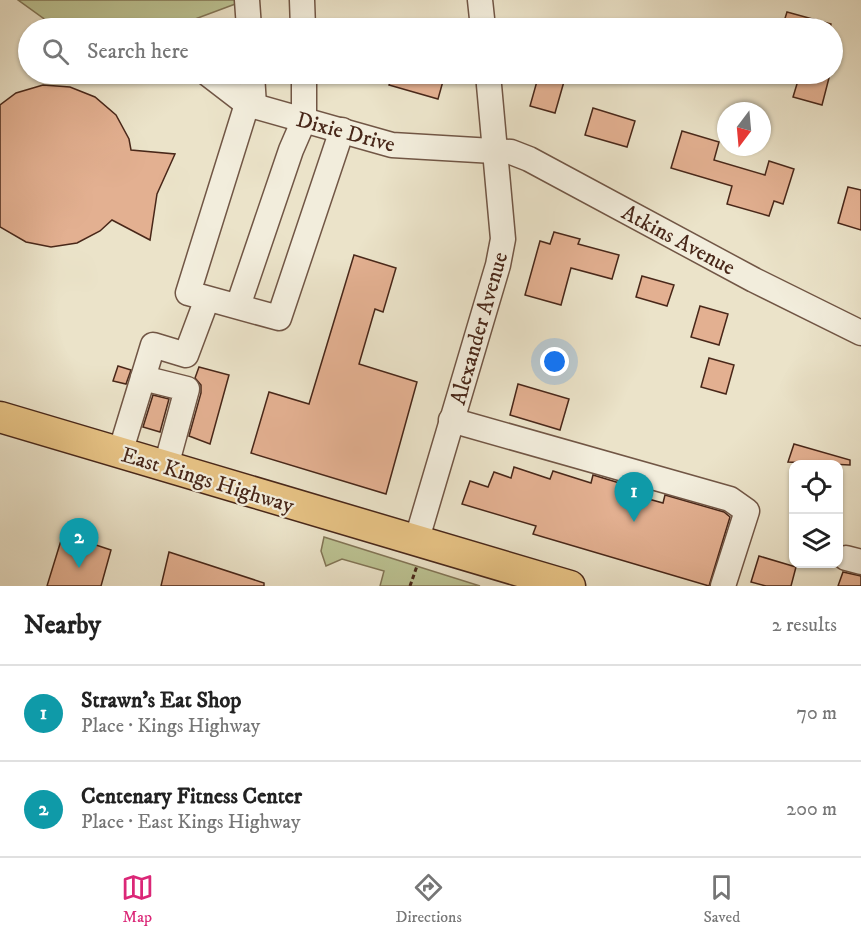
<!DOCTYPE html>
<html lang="en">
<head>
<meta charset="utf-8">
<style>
  :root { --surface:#fff; --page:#f6f6f6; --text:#222; --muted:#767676; --line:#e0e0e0; --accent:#db2777 }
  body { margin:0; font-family:"IM FELL DW Pica",serif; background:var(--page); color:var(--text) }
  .controls { position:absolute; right:18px; bottom:18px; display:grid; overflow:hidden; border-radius:12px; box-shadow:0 2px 4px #0004 }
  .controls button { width:54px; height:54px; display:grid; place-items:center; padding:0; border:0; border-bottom:2px solid var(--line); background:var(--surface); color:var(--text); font:30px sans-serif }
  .compass { position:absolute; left:717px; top:102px; width:54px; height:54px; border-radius:50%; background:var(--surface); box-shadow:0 2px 4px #0004; rotate:196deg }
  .you { position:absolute; left:555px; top:362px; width:21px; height:21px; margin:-15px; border:4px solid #fff; border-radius:50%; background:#1a73e8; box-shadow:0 0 0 9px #1a73e833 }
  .badge { display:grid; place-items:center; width:39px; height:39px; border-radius:50%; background:var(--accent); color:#fff; font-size:20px; font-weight:700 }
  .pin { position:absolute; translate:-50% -50px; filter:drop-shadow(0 2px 3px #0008) }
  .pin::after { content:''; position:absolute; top:32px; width:21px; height:18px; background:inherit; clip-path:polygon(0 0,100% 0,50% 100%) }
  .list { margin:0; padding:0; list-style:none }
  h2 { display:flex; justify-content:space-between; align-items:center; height:78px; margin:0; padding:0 24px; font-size:26px }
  h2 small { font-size:20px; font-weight:400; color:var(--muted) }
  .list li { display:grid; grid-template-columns:39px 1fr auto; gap:18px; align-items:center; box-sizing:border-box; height:96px; padding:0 24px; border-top:2px solid var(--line) }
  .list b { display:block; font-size:22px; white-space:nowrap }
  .list p { margin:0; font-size:20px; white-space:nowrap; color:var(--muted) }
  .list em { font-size:20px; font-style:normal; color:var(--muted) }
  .icon { flex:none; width:33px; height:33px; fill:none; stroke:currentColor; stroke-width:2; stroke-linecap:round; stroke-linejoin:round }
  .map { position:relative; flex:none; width:861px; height:586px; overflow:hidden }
  .search { position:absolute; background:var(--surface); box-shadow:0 2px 4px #0004; left:18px; right:18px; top:18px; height:66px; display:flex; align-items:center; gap:15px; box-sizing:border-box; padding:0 21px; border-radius:33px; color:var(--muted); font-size:22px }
  .sheet { height:270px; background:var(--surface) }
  nav { display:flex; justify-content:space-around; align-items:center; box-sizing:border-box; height:84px; border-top:2px solid var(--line); background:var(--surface); font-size:16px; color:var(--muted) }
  nav a { display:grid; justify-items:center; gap:3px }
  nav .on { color:var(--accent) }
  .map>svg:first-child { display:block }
</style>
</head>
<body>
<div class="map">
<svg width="861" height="586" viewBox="0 0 861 586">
  <rect width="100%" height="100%" fill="#ebe3c9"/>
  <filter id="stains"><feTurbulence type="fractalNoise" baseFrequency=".00333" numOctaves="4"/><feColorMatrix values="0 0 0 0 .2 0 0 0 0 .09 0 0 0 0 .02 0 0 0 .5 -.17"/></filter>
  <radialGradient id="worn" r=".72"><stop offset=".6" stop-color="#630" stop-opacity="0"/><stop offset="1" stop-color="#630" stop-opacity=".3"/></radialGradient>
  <g fill="#bcc393" stroke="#827556" stroke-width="1.5">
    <polygon points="18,0 237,0 238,3 171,28 70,28 50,23"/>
    <polygon points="324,537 480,586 380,586 384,571 342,559 326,566 321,551"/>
  </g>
  <g fill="#e3b091" stroke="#482719" stroke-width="1.5">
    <polygon points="787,12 831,24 830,28 782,28"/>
    <polygon points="393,74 445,74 438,99 389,85"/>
    <polygon points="539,74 565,78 555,113 530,106"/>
    <polygon points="800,74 830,74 822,105 793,97"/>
    <polygon points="43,85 70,87 95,97 116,115 129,139 131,150 175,154 157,194 150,240 112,220 100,231 77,243 51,247 26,242 0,227 0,105 16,93"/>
    <polygon points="593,108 635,121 627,147 585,135"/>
    <polygon points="682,131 719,142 714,160 765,175 769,161 794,169 783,204 774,201 769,216 727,204 732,186 671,168"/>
    <polygon points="848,187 861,190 861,230 838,223"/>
    <polygon points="554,232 580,239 578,244 619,255 612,279 571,268 561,305 525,295 540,241 550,244"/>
    <polygon points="354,255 396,268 383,312 375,309 359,364 417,382 386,494 251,453 269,392 309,404"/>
    <polygon points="642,276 674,285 667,306 636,297"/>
    <polygon points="700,306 728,314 719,345 691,337"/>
    <polygon points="709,358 734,365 726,394 701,387"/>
    <polygon points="118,366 131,370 126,384 113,381"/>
    <polygon points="199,367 229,375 210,444 189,436 201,393 201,385 195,378"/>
    <polygon points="518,384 569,399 560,430 510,415"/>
    <polygon points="153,395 169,399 160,432 143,427"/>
    <polygon points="794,444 850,460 850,465 788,462"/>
    <polygon points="514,467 550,479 553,471 591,483 593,475 636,488 634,495 663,503 665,495 724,512 730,517 709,586 533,534 536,526 462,504 470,481 488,487 494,472 511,478"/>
    <polygon points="63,534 111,550 101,586 47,586"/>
    <polygon points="169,552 264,583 264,586 161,586"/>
    <polygon points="759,556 796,567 791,586 766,586 751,582"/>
    <polygon points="843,572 861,576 861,586 838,586"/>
  </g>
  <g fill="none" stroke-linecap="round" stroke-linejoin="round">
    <defs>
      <g id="minor">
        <polyline points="247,0 249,28"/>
        <polyline points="302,0 303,28"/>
        <polyline points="480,0 483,28"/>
        <polyline points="208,74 247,104 392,145 511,152 529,159 754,280 861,333"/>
        <polyline points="252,74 254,106"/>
        <polyline points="247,104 188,293 279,318 342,130"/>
        <polyline points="238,306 291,150 304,120 304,74"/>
        <polyline points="143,378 187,389 166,466"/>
        <polyline points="451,420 730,499 747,511 723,586"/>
        <polyline points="120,453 153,345 186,355 207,299"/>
        <polyline points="416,542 498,265 503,239 488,74"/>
        <polyline points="846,558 861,562"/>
      </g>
      <polyline id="major" points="0,417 570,586"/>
    </defs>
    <use href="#minor" stroke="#715645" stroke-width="27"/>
    <use href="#major" stroke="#482719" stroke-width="33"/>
    <polyline stroke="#482719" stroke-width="3" stroke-dasharray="4.5 3" stroke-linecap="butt" points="410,586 417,566"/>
    <use href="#minor" stroke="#f2eddc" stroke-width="24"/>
    <use href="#major" stroke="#e6c284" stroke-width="30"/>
  </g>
  <g text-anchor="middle" stroke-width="4.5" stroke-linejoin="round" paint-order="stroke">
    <g font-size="22" fill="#482719" stroke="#f2eddc">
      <text transform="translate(346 131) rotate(15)" y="8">Dixie Drive</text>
      <text transform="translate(679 239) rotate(28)" y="8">Atkins Avenue</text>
      <text transform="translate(478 328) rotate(-74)" y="8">Alexander Avenue</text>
      <text transform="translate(208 479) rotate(17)" y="8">East Kings Highway</text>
    </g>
  </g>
  <rect width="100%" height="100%" filter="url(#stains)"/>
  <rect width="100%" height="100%" fill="url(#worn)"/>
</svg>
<div class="controls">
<button><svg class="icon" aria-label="locate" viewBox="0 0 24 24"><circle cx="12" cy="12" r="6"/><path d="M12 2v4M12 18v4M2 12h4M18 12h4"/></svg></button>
<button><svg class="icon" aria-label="layers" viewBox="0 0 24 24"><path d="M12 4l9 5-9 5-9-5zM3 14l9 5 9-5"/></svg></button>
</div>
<svg class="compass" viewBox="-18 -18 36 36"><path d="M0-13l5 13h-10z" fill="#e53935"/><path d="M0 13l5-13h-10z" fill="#767676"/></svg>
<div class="you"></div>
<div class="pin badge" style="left:634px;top:522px;background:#0f9aa8">1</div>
<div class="pin badge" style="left:79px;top:568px;background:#0f9aa8">2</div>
<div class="search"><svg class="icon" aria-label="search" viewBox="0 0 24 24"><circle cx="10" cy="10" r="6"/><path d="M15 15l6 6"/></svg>Search here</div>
</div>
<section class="sheet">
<h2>Nearby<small>2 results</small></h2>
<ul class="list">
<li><span class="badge" style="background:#0f9aa8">1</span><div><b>Strawn's Eat Shop</b><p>Place · Kings Highway</p></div><em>70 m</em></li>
<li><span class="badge" style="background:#0f9aa8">2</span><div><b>Centenary Fitness Center</b><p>Place · East Kings Highway</p></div><em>200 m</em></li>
</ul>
</section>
<nav>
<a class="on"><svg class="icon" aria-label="map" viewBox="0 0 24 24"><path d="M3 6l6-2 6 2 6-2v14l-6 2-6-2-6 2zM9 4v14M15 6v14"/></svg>Map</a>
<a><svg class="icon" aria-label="directions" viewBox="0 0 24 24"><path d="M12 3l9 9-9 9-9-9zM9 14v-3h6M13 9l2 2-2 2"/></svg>Directions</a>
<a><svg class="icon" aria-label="saved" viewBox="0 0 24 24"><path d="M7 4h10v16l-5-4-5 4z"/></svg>Saved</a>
</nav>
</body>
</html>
